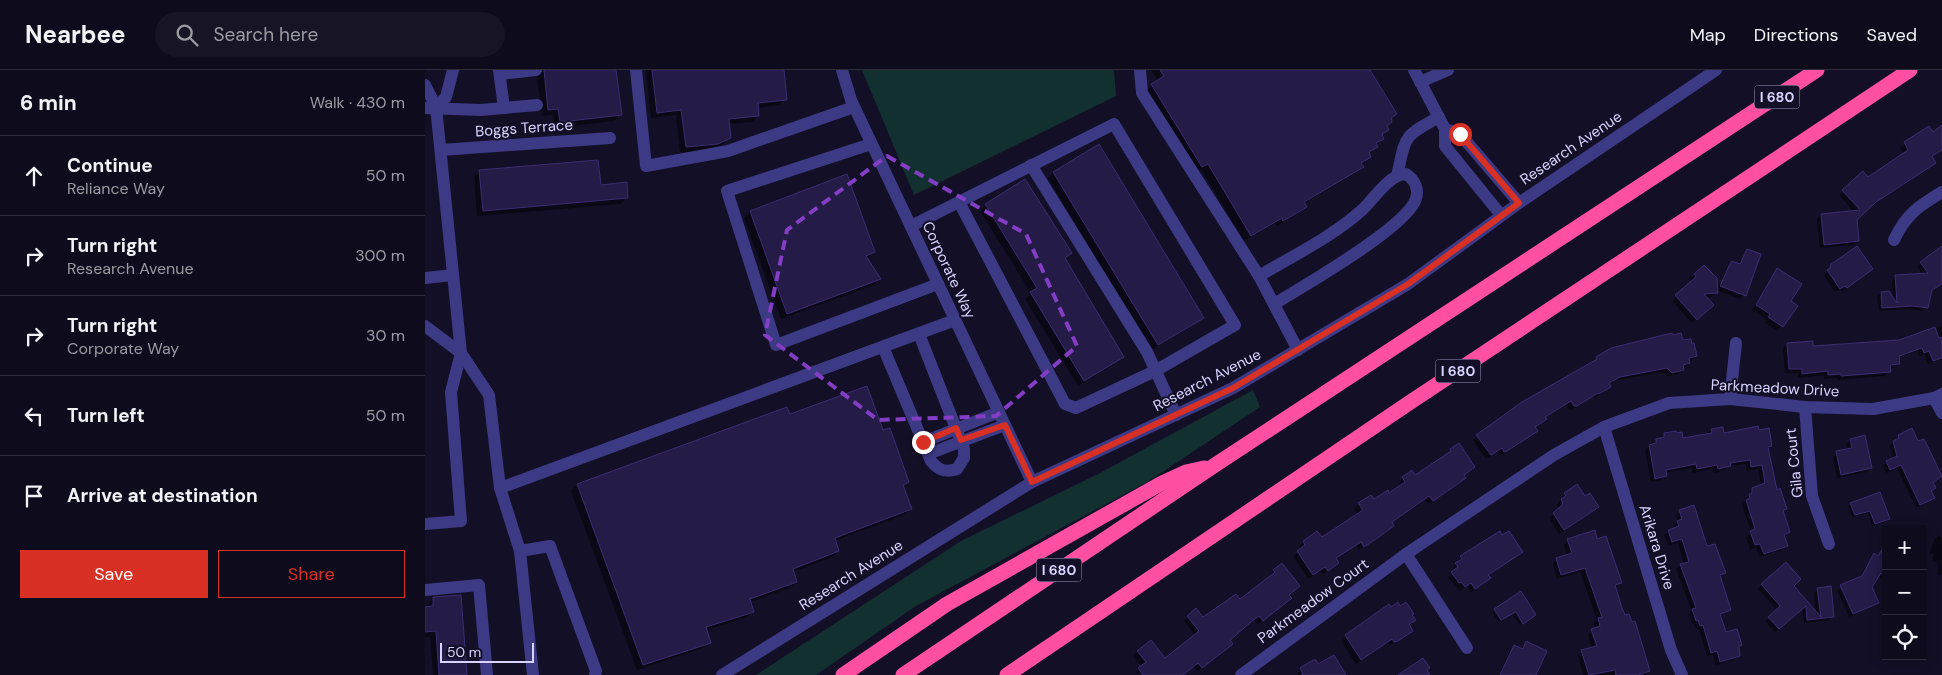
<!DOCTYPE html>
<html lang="en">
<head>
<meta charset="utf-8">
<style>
  :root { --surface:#0e0b1c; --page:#171425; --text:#f1f3f6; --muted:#9b9ba3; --line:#2e2b3b; --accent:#d93025 }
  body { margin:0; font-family:"DM Sans",sans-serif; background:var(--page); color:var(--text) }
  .controls { position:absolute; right:15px; bottom:15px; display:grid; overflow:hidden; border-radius:0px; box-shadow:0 2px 12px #0003 }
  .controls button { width:45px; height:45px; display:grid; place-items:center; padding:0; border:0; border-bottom:1px solid var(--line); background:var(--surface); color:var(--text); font:25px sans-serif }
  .scale { position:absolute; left:15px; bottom:12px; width:94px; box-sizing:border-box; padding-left:5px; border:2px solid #d9d4ff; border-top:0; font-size:14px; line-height:18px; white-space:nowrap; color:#d9d4ff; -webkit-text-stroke:4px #130f26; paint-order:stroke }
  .stop { position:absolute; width:15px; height:15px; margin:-11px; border:4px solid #d93025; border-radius:50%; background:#fff }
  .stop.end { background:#d93025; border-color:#fff; box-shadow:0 1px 5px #0008 }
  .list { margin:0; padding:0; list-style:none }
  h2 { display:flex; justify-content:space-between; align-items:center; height:65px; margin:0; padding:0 20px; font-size:21px }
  h2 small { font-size:16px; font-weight:400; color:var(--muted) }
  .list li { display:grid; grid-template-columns:32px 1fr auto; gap:15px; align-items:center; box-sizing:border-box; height:80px; padding:0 20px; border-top:1px solid var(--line) }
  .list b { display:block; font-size:19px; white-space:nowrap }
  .list p { margin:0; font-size:16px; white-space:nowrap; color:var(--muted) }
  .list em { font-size:16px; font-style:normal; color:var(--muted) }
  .actions { display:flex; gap:10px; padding:15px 20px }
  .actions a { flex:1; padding:11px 0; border:1px solid var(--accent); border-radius:0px; text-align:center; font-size:18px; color:var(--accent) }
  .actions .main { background:var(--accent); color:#fff }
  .icon { flex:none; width:28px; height:28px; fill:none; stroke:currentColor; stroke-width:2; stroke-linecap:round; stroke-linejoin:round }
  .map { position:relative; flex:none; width:1517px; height:605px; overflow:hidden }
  header { display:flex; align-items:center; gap:30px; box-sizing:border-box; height:70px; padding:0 25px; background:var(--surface); border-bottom:1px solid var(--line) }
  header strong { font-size:24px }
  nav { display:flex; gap:28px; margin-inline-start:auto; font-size:18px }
  .search { width:350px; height:45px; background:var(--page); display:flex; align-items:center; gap:12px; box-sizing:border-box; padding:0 18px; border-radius:28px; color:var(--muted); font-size:19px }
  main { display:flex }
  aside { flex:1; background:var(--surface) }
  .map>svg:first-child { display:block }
</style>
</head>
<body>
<header>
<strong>Nearbee</strong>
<div class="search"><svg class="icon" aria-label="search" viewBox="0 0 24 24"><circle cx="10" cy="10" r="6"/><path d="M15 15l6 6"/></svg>Search here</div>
<nav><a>Map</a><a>Directions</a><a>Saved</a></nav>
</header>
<main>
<aside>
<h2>6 min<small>Walk · 430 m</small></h2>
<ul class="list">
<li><svg class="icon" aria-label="ahead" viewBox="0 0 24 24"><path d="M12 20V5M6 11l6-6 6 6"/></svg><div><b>Continue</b><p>Reliance Way</p></div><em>50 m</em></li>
<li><svg class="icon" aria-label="right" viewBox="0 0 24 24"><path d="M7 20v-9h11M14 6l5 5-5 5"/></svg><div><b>Turn right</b><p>Research Avenue</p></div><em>300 m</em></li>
<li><svg class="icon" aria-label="right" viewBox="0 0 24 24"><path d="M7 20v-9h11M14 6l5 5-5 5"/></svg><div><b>Turn right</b><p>Corporate Way</p></div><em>30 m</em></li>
<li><svg class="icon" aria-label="left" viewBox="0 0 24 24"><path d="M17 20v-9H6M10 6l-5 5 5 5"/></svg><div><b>Turn left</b></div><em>50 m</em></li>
<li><svg class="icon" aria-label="arrive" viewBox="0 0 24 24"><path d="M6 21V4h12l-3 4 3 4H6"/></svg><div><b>Arrive at destination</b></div></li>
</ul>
<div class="actions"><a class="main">Save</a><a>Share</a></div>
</aside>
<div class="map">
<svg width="1517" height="605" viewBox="0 0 1517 605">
  <rect width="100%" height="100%" fill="#130f26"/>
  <g fill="#12302f">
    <polygon points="437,0 689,0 691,26 489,125"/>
    <polygon points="828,320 835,337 724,411 491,536 391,605 331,605 536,471 675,403"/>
  </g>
  <g fill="#0007">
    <polygon points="111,0 190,0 195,45 189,51 129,58 128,45 117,46"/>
    <polygon points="221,0 358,0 360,29 354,35 332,38 333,46 327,52 303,54 304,68 298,74 284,80 255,82 251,45 226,48"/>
    <polygon points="726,0 943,0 970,44 961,57 962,60 956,66 957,68 931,103 879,133 880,136 874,142 852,156 850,153 819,171 776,99 770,102 721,21 733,11"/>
    <polygon points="1503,57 1507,63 1517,57 1517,80 1506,87 1509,93 1476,117 1474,116 1445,136 1430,150 1433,171 1428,175 1395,178 1392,149 1396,145 1429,142 1414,125 1443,109 1480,84 1475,78"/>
    <polygon points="55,101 174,116 202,128 196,134 52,146 49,107"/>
    <polygon points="629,102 777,247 771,253 726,280 623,108"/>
    <polygon points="561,135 645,183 639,189 698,286 692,292 653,316 600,229 606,223 555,141"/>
    <polygon points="325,142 448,182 441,189 455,209 449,215 356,249 319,148"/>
    <polygon points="1517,178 1517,218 1515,215 1505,221 1501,237 1498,241 1484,239 1454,241 1452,227 1456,223 1468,229 1467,211 1470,207 1497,204 1492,196"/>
    <polygon points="1322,180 1319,225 1315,229 1291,220 1287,227 1281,227 1287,235 1267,253 1247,231 1267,212 1265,209 1279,196 1291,220 1303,197 1308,192 1313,194"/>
    <polygon points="1406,196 1442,203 1417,222 1415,219 1410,222 1399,206"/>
    <polygon points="1352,200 1364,232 1371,236 1352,261 1339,252 1341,249 1327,240"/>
    <polygon points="1517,256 1517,289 1503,294 1500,284 1494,286 1492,281 1473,288 1474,294 1469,298 1464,298 1460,306 1412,310 1412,308 1399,309 1399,305 1373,308 1373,303 1360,303 1358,279 1362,274 1387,278 1474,271"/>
    <polygon points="1257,272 1271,286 1253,304 1242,306 1238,302 1189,311 1183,315 1184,317 1180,322 1169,328 1168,326 1146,340 1144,340 1141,335 1119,348 1109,358 1107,365 1077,385 1072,381 1061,389 1048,370 1172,288"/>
    <polygon points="361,339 364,346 457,362 483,412 477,417 485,439 479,445 409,471 413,481 407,487 368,502 371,512 365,518 325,532 328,541 322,547 280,561 284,572 278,578 212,600 146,421 152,415"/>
    <polygon points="1286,360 1346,376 1343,379 1351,421 1360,438 1357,442 1364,461 1358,467 1361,476 1357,480 1334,487 1331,477 1325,479 1321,467 1326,462 1317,435 1324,424 1336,416 1333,399 1322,401 1321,394 1304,396 1300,400 1289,403 1288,399 1267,403 1267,398 1240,403 1241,406 1236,410 1226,412 1220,380 1224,376 1239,365 1257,370 1282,364"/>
    <polygon points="1474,366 1493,373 1498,370 1516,408 1507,414 1509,418 1505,422 1508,428 1491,438 1472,398 1461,403 1458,395 1469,388 1465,376"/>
    <polygon points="1439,367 1446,397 1442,402 1412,408 1408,387 1412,383 1422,380 1421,374 1425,370"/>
    <polygon points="1026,380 1049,397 1038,406 1039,408 1035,412 1003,434 999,429 966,453 963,460 934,480 931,475 910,489 908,497 898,504 895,501 883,509 868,486 876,480 874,476 878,472 892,463 896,469 933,444 929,438 934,434 946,426 948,431 964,424 976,416 974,413 978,408 990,407 1022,385"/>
    <polygon points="1140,424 1159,428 1173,437 1134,464 1124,448 1134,439 1132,435"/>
    <polygon points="1455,424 1463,448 1461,451 1447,456 1443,443 1427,447 1423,436 1426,434"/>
    <polygon points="1255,442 1281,478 1294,490 1296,489 1300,503 1294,507 1304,540 1294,546 1300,563 1315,575 1313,578 1314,585 1310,590 1291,595 1288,585 1282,586 1274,559 1271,559 1269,554 1267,554 1264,544 1267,541 1251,499 1259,494 1253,473 1243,475 1239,465 1249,459 1248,456 1253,451 1251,446"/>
    <polygon points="1513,466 1517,467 1517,505 1512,504 1514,496 1512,495 1512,492 1507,491 1509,484 1505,483 1509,470"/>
    <polygon points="1143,470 1172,471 1195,513 1190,517 1196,538 1224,601 1220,605 1158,605 1153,586 1157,581 1167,578 1163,565 1166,562 1172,582 1175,581 1168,561 1166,561 1171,559 1169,553 1172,550 1155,502 1132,509 1128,494 1132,489 1142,486 1139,475"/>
    <polygon points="1457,480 1461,481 1461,512 1452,506 1446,516 1452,533 1424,547 1412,520 1435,508 1446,489 1450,485 1452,487"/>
    <polygon points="1097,481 1062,506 1060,512 1046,522 1041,516 1035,521 1023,507 1029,502 1027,499 1036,487"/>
    <polygon points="856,494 863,525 861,532 833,554 829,550 820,556 804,570 802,578 772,601 768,596 757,605 710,603 717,597 708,586 712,581 740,590 770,565 759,551 763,547 778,548 815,531 846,506 845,505"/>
    <polygon points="1337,515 1367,516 1391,544 1389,523 1393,519 1408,546 1404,550 1379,553 1377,538 1350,562 1340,551 1352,540 1333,519"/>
    <polygon points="1095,523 1107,547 1095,555 1087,544 1073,551 1067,543"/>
    <polygon points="8,529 41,605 8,605 5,567 0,567 0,538 3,538 2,535"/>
    <polygon points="964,536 989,550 983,555 987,560 965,575 963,572 931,594 916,571"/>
    <polygon points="1101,573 1110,605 1086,605 1076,600 1085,581 1089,576 1096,579"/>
    <polygon points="876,599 920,605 872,605"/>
  </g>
  <g fill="#241b47" stroke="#3b2d73">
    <polygon points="119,0 191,0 197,45 135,52 133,39 123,40"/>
    <polygon points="227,0 359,0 362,30 333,33 334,46 304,49 306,68 293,74 261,77 256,40 232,43"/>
    <polygon points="735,0 945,0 972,44 966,48 967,52 962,56 964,60 957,64 959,69 951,73 953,77 944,82 946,87 936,93 939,97 879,132 882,137 858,151 857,148 826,166 783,94 777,97 726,14 739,6"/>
    <polygon points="1517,55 1517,80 1507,86 1511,93 1451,132 1432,150 1434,171 1399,175 1396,144 1435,140 1417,120 1438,101 1443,107 1483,80 1479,72 1504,56 1508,62"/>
    <polygon points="674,74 779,248 733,275 628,102"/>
    <polygon points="173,90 176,115 202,112 203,128 58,141 54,100"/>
    <polygon points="422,104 450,182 441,186 456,209 362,244 325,141"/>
    <polygon points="600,109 647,183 640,188 699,287 659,311 605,222 612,218 560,134"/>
    <polygon points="1432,176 1448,199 1422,218 1420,216 1415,219 1402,200 1406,197 1405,195"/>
    <polygon points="1517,176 1517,214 1507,220 1503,238 1488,236 1457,238 1456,222 1464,221 1472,233 1470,205 1503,203 1495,192"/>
    <polygon points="1322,179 1336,184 1321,226 1295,216 1304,196 1307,191 1315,194"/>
    <polygon points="1279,195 1292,208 1293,223 1279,224 1289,235 1272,250 1250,225 1271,207 1269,204"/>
    <polygon points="1352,198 1377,214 1366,231 1373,236 1358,257 1343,247 1345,244 1331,235"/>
    <polygon points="1510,257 1514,268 1517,267 1517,288 1508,291 1504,281 1499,283 1497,278 1474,286 1475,294 1465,295 1466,302 1416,306 1416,304 1403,305 1403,301 1377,304 1377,299 1364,299 1362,273 1388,271 1388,276 1474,270"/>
    <polygon points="1247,263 1248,265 1256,263 1258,270 1266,269 1267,274 1269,273 1272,286 1264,288 1265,293 1258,295 1259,300 1247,303 1242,298 1195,307 1184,313 1186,317 1174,324 1173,323 1152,336 1149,336 1146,331 1120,347 1122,349 1110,357 1113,361 1082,381 1079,382 1077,378 1066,385 1051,365 1097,332 1172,289 1171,287 1186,278"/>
    <polygon points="442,316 458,360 465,358 484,412 478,415 487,439 410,468 414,481 368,499 372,512 325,529 329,542 281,557 286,573 218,595 152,414 362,337 365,344"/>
    <polygon points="1333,356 1334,360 1344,358 1347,376 1343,377 1352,420 1355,418 1362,439 1358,440 1365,462 1359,465 1363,476 1339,484 1335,474 1330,475 1325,461 1330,459 1321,430 1325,428 1324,424 1327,423 1327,418 1340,413 1337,395 1326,397 1325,390 1305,393 1306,396 1293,399 1292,395 1272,399 1271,394 1241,400 1242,406 1230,409 1224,375 1231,373 1231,369 1239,367 1239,363 1251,361 1252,363 1257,362 1258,368 1287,363 1286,359 1298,357 1299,363"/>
    <polygon points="1487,358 1493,371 1499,369 1517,406 1508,413 1511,418 1506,421 1510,428 1495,435 1476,395 1465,400 1461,391 1472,386 1468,371 1474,368 1473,365"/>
    <polygon points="1440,365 1447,398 1416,405 1411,381 1427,378 1425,369"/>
    <polygon points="1034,373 1050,397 1039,405 1041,408 1008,431 1004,426 967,452 969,456 951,469 939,477 936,472 911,488 914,493 903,501 900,497 888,505 872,481 880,475 878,471 892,461 897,467 938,440 933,433 946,425 949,429 963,420 964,423 980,412 977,407 987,400 990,405 1026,381 1025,379"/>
    <polygon points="1152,414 1160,426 1165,423 1174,437 1139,460 1128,443 1138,434 1136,429 1141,426 1139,423"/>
    <polygon points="1455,422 1465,449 1450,454 1445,441 1430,445 1425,433"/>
    <polygon points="1269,435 1282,476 1290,474 1301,503 1295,505 1306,540 1295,544 1301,562 1312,559 1317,575 1314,576 1315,586 1295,592 1292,581 1286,583 1278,555 1275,556 1273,550 1271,551 1267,539 1271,538 1255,494 1264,492 1257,469 1247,472 1243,460 1254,456 1252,451 1257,449 1254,440"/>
    <polygon points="1170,460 1172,469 1181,466 1197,513 1190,515 1197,538 1200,545 1204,544 1207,552 1210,551 1225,601 1213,605 1191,605 1190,600 1164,605 1156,580 1172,576 1166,559 1175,556 1173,548 1177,547 1160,498 1136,505 1131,488 1147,483 1142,469"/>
    <polygon points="1075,461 1077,465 1084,461 1098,482 1063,505 1066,508 1050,519 1046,513 1040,517 1036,512 1034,513 1026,502 1033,497 1030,493 1037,489 1035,486"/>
    <polygon points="1461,473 1461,506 1456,503 1447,517 1454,533 1428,544 1415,515 1437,506 1449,483 1453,486"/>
    <polygon points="1361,492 1376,509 1369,516 1396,547 1392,518 1406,516 1409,547 1382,550 1381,536 1354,559 1343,547 1355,536 1336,514"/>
    <polygon points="857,493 875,516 864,525 867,528 838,551 834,546 826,552 805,570 808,574 777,598 773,593 758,605 718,605 713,598 721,592 712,581 726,570 740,588 774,561 762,546 771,538 778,547 811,524 815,529 850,502 848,500"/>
    <polygon points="1096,521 1111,545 1098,554 1091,542 1076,550 1069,539"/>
    <polygon points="36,525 42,605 14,605 11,561 0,562 0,537 8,536 8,527"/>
    <polygon points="973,532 975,536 981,532 989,544 987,545 991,550 984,554 988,561 973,571 969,572 967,569 936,590 920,565 964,534 966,537"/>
    <polygon points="1101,571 1122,581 1111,605 1075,605 1089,575 1098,579"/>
    <polygon points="909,585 921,605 876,605 878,604 875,598 888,590 891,590 893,594"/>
    <polygon points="998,588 1005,598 1002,600 1005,605 973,605"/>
  </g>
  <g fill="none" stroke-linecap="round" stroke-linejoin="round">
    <g stroke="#3d3a85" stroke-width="12">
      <polyline points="74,0 79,38"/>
      <polyline points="211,0 221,96 303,81 429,37"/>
      <polyline points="417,0 426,30 607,412"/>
      <polyline points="715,0 717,23 834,206 873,280"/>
      <polyline points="989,0 1020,59 1020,76 1076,145"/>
      <polyline points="75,4 111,0"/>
      <polyline points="995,12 1023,0"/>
      <polyline points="0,15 11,37 36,283 26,322 36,451 0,454"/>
      <polyline points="11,37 21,27 28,0"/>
      <polyline points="0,38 56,40 112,35"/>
      <polyline points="1020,59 1035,64 1094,133"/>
      <polyline points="446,74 302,121 351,275 513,214"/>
      <polyline points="16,80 185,68"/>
      <polyline points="606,95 722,282 751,345"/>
      <path d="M972,106C981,66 977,67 1014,47"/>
      <polyline points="486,156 689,54 810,255 730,301 651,338 640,334 534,132"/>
      <path d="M1469,170C1481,144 1494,136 1517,122"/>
      <path d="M834,206C869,185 907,167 937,140C950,128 963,105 981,104C990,110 995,120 990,131C978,159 879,216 849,234"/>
      <polyline points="0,208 28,205"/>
      <polyline points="0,256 36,283 64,325 75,418 95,481 108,605"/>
      <path d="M458,277L506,391C513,400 521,403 532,399L539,388V379L494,264"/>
      <polyline points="1509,328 1517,343"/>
      <polyline points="1305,329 1311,273"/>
      <polyline points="1380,337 1387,426 1404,474"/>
      <polyline points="1179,357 1246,580 1257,605"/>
      <polyline points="498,372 574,342"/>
      <polyline points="503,384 580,355"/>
      <polyline points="75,418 530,250"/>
      <polyline points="95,481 125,476 171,601 170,605"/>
      <polyline points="981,484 1042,578"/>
      <polyline points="0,520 54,515 62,605"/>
      <polyline points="297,605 607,412 808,318 983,214 1094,133 1291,0"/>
      <polyline points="816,605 981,484 1129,385 1179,357 1244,333 1305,329 1380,337 1448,339 1509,328 1517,324"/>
    </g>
    <g stroke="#ff4fa3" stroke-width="15">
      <polyline points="418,605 522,534 737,413 761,402 779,398"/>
      <polyline points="478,605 790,395 1392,0"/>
      <polyline points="582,605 981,335 1485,0"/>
    </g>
  </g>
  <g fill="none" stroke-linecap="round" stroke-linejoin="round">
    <polyline stroke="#d93025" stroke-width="6" points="498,372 531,358 536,370 580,355 607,412 808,318 983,214 1094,133 1035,64"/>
  </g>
  <path fill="none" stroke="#843dc5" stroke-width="4" stroke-dasharray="10 6" stroke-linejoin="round" d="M462,86L601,164L652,276L571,346L453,350L340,265L362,160Z"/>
  <g text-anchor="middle" stroke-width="4" stroke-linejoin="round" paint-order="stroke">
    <g fill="#130f26" stroke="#9e99be" stroke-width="1">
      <rect x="1329.5" y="15.5" width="45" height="23" rx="4"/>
      <rect x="1010.5" y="289.5" width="45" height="23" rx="4"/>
      <rect x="611.5" y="488.5" width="45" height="23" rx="4"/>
    </g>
    <g font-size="14" font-weight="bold" fill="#d9d4ff">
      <text x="1352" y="32">I 680</text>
      <text x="1033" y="306">I 680</text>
      <text x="634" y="505">I 680</text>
    </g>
    <g font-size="15" fill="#d9d4ff" stroke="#130f26">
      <text transform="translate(99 58) rotate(-4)" y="5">Boggs Terrace</text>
      <text transform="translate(1146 78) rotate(-34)" y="5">Research Avenue</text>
      <text transform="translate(524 200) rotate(65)" y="5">Corporate Way</text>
      <text transform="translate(782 310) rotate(-27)" y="5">Research Avenue</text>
      <text transform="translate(1350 318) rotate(3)" y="5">Parkmeadow Drive</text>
      <text transform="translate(1369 393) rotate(-96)" y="5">Gila Court</text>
      <text transform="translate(1232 477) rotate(73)" y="5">Arikara Drive</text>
      <text transform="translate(426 505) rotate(-32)" y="5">Research Avenue</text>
      <text transform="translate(888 531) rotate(-36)" y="5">Parkmeadow Court</text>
    </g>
  </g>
</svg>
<div class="controls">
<button>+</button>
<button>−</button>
<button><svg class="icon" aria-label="locate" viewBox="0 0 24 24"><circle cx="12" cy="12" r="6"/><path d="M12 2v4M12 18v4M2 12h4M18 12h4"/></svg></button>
</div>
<div class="scale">50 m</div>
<div class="stop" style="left:1035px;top:64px"></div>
<div class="stop end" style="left:498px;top:372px"></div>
</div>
</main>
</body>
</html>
